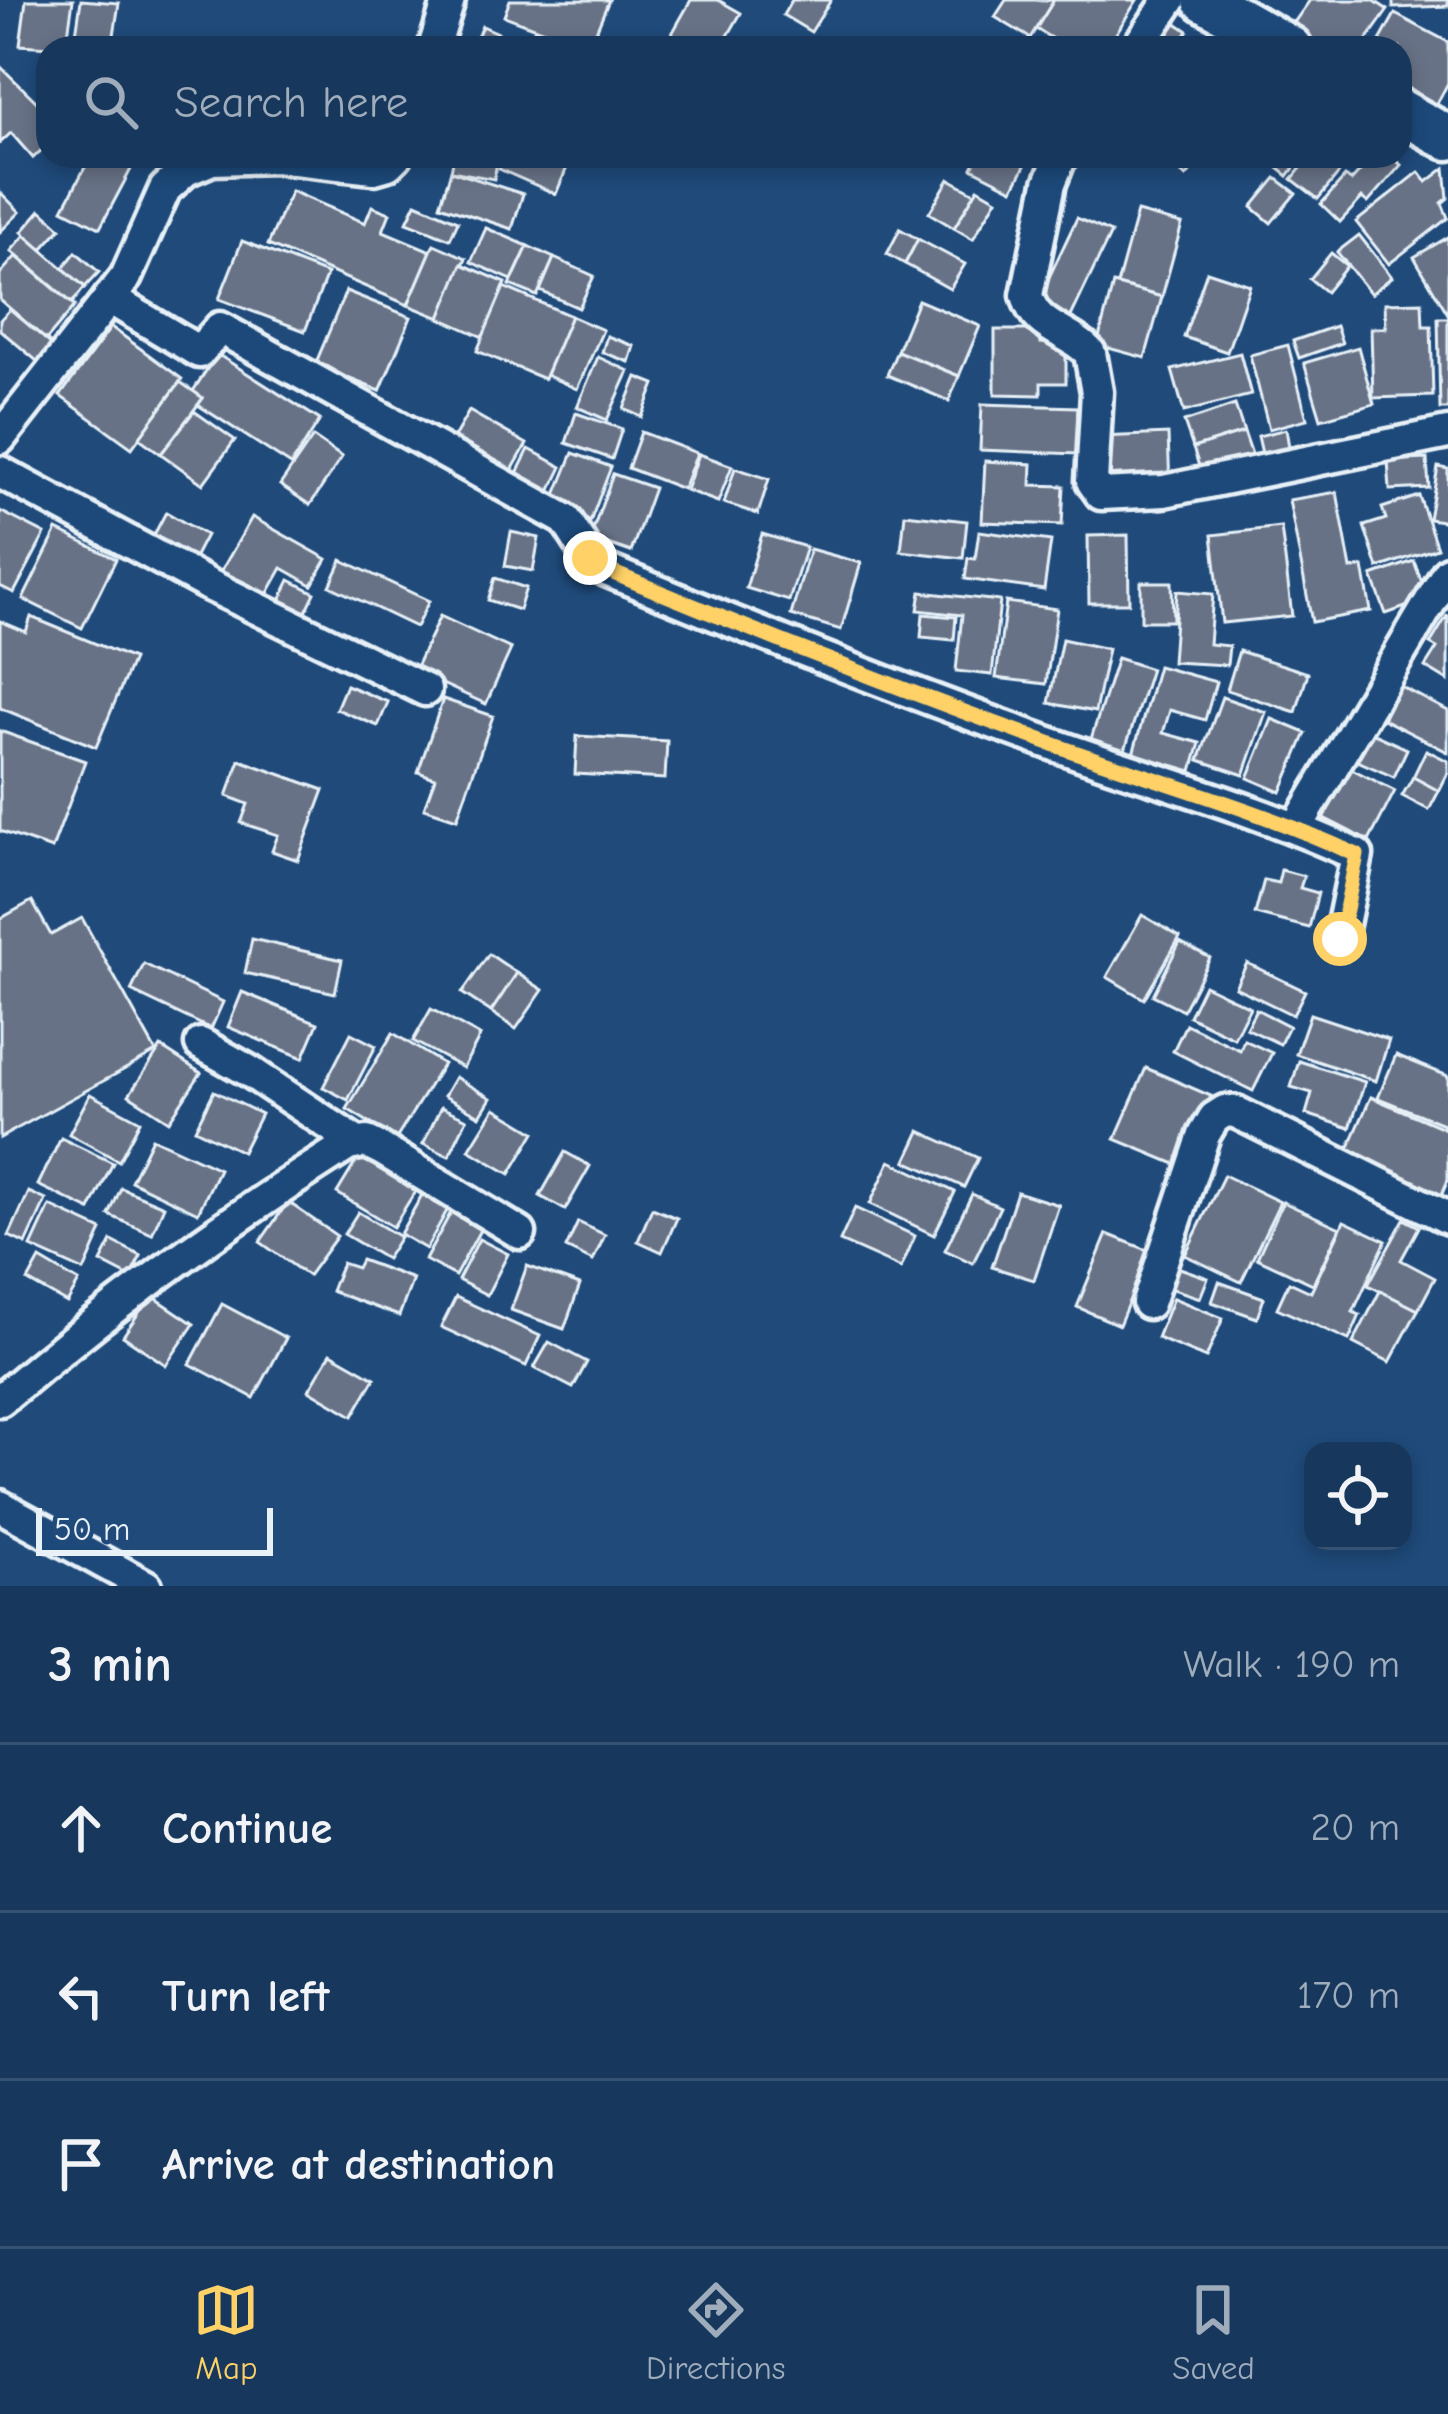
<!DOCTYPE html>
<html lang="en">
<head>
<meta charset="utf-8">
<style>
  :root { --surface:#17385c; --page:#203f62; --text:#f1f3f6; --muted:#9eacbb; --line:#365272; --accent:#ffd166 }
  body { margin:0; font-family:"Comic Neue",sans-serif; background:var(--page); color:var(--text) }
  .controls { position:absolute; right:36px; bottom:36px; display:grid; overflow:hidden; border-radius:24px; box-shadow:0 6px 18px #0003 }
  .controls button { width:108px; height:108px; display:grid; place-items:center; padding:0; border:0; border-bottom:3px solid var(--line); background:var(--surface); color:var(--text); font:60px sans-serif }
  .scale { position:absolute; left:36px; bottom:30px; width:237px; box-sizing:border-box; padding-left:12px; border:6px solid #e8f1f8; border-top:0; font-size:33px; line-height:42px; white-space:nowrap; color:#e8f1f8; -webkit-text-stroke:9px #1f4a7a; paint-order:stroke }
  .stop { position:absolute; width:36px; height:36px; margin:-27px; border:9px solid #ffd166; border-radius:50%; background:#fff }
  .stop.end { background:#ffd166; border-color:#fff; box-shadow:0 3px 12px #0008 }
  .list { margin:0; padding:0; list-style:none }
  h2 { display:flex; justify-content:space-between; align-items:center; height:156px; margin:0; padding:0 48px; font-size:51px }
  h2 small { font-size:39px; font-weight:400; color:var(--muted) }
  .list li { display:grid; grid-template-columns:78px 1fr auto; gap:36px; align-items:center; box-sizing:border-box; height:168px; padding:0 48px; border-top:3px solid var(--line) }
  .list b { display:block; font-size:45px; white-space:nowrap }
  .list em { font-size:39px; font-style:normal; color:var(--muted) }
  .icon { flex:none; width:66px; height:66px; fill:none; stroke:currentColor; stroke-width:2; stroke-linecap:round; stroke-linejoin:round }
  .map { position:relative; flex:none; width:1448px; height:1586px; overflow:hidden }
  .search { position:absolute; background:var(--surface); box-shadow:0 6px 18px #0003; left:36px; right:36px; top:36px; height:132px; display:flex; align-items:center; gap:30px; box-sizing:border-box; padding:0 42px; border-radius:36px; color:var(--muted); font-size:45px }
  .sheet { height:660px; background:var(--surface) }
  nav { display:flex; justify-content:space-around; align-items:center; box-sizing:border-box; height:168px; border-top:3px solid var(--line); background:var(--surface); font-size:33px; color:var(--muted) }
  nav a { display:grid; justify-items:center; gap:6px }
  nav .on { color:var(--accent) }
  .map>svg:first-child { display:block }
</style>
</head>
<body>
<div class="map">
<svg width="1448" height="1586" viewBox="0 0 1448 1586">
  <rect width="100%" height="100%" fill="#1f4a7a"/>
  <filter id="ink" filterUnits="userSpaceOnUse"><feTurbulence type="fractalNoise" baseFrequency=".00833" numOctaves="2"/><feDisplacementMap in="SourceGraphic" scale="24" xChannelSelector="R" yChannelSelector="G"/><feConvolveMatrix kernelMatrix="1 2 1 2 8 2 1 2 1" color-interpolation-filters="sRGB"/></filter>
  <g filter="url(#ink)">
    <g fill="#677286" stroke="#e8f1f8" stroke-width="3">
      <polygon points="26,0 73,0 66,48 20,45"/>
      <polygon points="81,0 119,3 112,48 74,48"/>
      <polygon points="510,0 609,0 589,48 504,16"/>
      <polygon points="691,0 718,0 741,13 721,48 665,46"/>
      <polygon points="792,0 831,0 811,32 783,15"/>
      <polygon points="1006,0 1054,0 1030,38 995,17"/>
      <polygon points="1054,0 1137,0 1107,48 1068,48 1036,29"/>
      <polygon points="1310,0 1373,0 1388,10 1361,48 1311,48 1288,31"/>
      <polygon points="1393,0 1448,0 1448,6 1393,8"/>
      <polygon points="1395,14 1448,42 1448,83 1431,115 1400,98 1400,48 1376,48"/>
      <polygon points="1166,16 1188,31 1176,48 1144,48"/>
      <polygon points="482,26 528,46 527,48 472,48"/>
      <polygon points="535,28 584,48 527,48"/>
      <polygon points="0,66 48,113 48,144 33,158 11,133 0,143"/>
      <polygon points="91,156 138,156 100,228 63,209"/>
      <polygon points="454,156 498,156 494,179 451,171"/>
      <polygon points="505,156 547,156 568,165 556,194 499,169"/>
      <polygon points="978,156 1030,156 1013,189 972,168"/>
      <polygon points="1161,156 1204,156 1186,177"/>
      <polygon points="1263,156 1303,156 1288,176"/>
      <polygon points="1311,156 1353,156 1318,199 1292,179"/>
      <polygon points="1374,156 1391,156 1401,165 1368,203 1362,198 1340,222 1321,204 1345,177 1351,181"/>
      <polygon points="1445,168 1448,198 1442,203 1448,218 1389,264 1356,222 1419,172 1427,182"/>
      <polygon points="451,171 523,194 512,229 440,205"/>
      <polygon points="1276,178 1296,193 1271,223 1252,207"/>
      <polygon points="949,179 975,193 954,228 929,213"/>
      <polygon points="978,188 997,199 973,239 954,228"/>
      <polygon points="291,191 365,223 372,206 390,213 383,231 431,251 408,305 268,245"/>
      <polygon points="0,192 20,212 0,232"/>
      <polygon points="416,203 458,221 450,239 407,222"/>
      <polygon points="41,210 61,228 41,250 22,232"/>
      <polygon points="1137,212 1182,224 1162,297 1117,285"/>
      <polygon points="1077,218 1111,233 1067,325 1034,309"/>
      <polygon points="486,228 528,246 512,280 471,262"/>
      <polygon points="900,229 918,239 905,264 887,254"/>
      <polygon points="25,235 85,287 72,303 11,251"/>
      <polygon points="1359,235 1392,277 1371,294 1337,252"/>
      <polygon points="1448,237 1448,314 1414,257"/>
      <polygon points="918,239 965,264 950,289 905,264"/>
      <polygon points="242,241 327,274 305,331 219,299"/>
      <polygon points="434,244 466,258 440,318 408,305"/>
      <polygon points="528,246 554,258 537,296 510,285"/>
      <polygon points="76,252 99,272 85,287 63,268"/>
      <polygon points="1331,253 1347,266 1326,292 1310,279"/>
      <polygon points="16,256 75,306 46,340 0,300 0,274"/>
      <polygon points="554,258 594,276 579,308 540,291"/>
      <polygon points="462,264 506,283 483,337 440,318"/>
      <polygon points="1207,271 1250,285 1227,352 1184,337"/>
      <polygon points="1113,284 1162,297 1145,358 1097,345"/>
      <polygon points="504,287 571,316 544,379 477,351"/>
      <polygon points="346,291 411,317 380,391 315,365"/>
      <polygon points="918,300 980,326 959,376 897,351"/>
      <polygon points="1422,302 1423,326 1431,326 1433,396 1373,398 1371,328 1386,328 1385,303"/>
      <polygon points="10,309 52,345 38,362 0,330 0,320"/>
      <polygon points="571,316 603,330 577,389 546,375"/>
      <polygon points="1438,318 1448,318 1448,409 1440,409"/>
      <polygon points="1336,326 1342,343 1299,358 1293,341"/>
      <polygon points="111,327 182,379 132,448 60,396"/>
      <polygon points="995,330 1041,330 1041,343 1066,344 1066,383 1041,383 1041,395 995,394"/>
      <polygon points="607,336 634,346 629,362 602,352"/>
      <polygon points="1288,345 1307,419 1269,429 1250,355"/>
      <polygon points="1358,347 1374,404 1321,419 1304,363"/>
      <polygon points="897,351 959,376 949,401 887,375"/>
      <polygon points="1240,353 1251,395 1184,412 1172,370"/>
      <polygon points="217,354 320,420 291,465 198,405 203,398 193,391"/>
      <polygon points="598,357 629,371 607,420 577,407"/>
      <polygon points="637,377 655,384 642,417 624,409"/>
      <polygon points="180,382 203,398 161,454 139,438"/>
      <polygon points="982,404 1078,407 1077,454 980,450"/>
      <polygon points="1235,405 1244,432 1193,448 1184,422"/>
      <polygon points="194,411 235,440 203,484 161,454"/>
      <polygon points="469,411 527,444 507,479 449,446"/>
      <polygon points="576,413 622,429 612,459 566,443"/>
      <polygon points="1286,429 1290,453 1263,458 1258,436"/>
      <polygon points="641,432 697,453 683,489 628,468"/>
      <polygon points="1244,432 1255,464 1204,481 1193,448"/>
      <polygon points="1168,434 1170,487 1103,489 1101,437"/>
      <polygon points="313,437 342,457 310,505 280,485"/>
      <polygon points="529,449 562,467 546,500 512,483"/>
      <polygon points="573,453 611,467 590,522 551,507"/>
      <polygon points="699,454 732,466 718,502 686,490"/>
      <polygon points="1427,459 1429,488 1390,490 1388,461"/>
      <polygon points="985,461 1032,464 1031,485 1064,486 1062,525 982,522"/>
      <polygon points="1438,467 1448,469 1448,522 1429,519"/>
      <polygon points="735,468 769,479 758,514 724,503"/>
      <polygon points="613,474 654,488 631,552 590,538"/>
      <polygon points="1337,492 1351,569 1363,567 1371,611 1312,622 1289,500"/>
      <polygon points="1419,496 1437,548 1378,568 1364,526 1386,519 1382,508"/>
      <polygon points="0,511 45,534 14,593 0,586"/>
      <polygon points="166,512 206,535 194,558 154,535"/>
      <polygon points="905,514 967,521 963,558 901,551"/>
      <polygon points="252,517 327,559 312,585 282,568 264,600 219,575"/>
      <polygon points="1281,527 1292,616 1222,623 1212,535"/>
      <polygon points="57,530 116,559 82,628 23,599"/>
      <polygon points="979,531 1051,541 1044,590 965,579 968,558 975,559"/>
      <polygon points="511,532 539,538 533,571 505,566"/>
      <polygon points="762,534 806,547 789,601 746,588"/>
      <polygon points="1128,535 1129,603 1089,603 1088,536"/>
      <polygon points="810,549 861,563 841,630 791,615"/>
      <polygon points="342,560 429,601 416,627 330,586"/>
      <polygon points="1414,561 1428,599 1386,614 1372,576"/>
      <polygon points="495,578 526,588 519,610 488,600"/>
      <polygon points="290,580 315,593 301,622 276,609"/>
      <polygon points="1141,582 1172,582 1173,621 1141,621"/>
      <polygon points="1177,591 1213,594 1209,644 1229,646 1227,665 1172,662"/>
      <polygon points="921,592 1000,601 992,675 956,671 962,615 918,610"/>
      <polygon points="1006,602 1057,609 1046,684 996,678"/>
      <polygon points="923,614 956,617 954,640 921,637"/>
      <polygon points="440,616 511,649 486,704 414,671"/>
      <polygon points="1447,616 1448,616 1448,681 1425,667 1437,648 1430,644"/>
      <polygon points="31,617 133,659 96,747 0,708 0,621 26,632"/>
      <polygon points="1062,639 1108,649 1095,712 1049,703"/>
      <polygon points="1239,651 1308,673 1296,712 1227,690"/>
      <polygon points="1117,658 1151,669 1123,756 1089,745"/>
      <polygon points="1158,666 1216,682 1205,720 1170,710 1163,733 1200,743 1192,771 1133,754"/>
      <polygon points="346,685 388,702 378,726 336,709"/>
      <polygon points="1400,686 1448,711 1448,752 1383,719"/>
      <polygon points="1222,697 1266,712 1244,775 1199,760"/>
      <polygon points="443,699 493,716 457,819 424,808 435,778 418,772"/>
      <polygon points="1272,719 1306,733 1281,792 1248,778"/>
      <polygon points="1365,730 1407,749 1394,777 1353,759"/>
      <polygon points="0,731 85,761 52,849 0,831"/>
      <polygon points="577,736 667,741 665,779 575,774"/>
      <polygon points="1426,750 1448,761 1448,773 1439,791 1413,777"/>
      <polygon points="240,760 324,790 298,860 272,851 278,835 241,823 248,804 227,796"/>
      <polygon points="1342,764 1395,791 1369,841 1316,814"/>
      <polygon points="1413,777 1439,791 1429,810 1402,796"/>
      <polygon points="1281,870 1304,876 1300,888 1318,893 1309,928 1255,914 1264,880 1278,883"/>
      <polygon points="32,901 51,935 82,918 156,1052 0,1138 0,919"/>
      <polygon points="1142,915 1180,937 1144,999 1107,977"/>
      <polygon points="252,939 342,960 335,993 245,973"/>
      <polygon points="1180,942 1210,958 1183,1010 1153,995"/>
      <polygon points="489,954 517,973 491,1012 462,993"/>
      <polygon points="1247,963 1305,991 1293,1015 1235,987"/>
      <polygon points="144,964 223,1002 211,1029 131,991"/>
      <polygon points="517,973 543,990 516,1029 491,1012"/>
      <polygon points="1204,985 1250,1007 1234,1038 1189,1016"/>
      <polygon points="242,992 318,1023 303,1058 228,1027"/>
      <polygon points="431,1009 480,1036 463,1068 413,1041"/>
      <polygon points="1256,1009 1289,1026 1280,1044 1246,1028"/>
      <polygon points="1310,1014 1389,1040 1376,1081 1296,1054"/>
      <polygon points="1186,1024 1240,1050 1244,1040 1272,1053 1253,1091 1173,1051"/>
      <polygon points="351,1033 376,1046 348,1100 323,1087"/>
      <polygon points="393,1033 443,1064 396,1139 347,1109"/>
      <polygon points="161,1047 201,1073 169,1121 129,1095"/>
      <polygon points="1396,1055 1448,1076 1448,1126 1378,1098"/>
      <polygon points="1299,1061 1365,1082 1350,1128 1306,1114 1312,1093 1291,1087"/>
      <polygon points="1146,1068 1211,1096 1180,1166 1115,1139"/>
      <polygon points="455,1077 491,1098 480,1116 444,1096"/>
      <polygon points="214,1091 261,1114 242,1152 195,1129"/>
      <polygon points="90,1094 140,1121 119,1161 69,1134"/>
      <polygon points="1371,1097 1448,1130 1448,1180 1441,1196 1345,1156"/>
      <polygon points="441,1107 467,1119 449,1156 423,1144"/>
      <polygon points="495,1108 535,1132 510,1174 469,1150"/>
      <polygon points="920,1131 978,1158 964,1187 906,1161"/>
      <polygon points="61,1138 113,1163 90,1210 38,1185"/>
      <polygon points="152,1138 219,1169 198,1213 131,1181"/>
      <polygon points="365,1147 421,1182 393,1227 337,1193"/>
      <polygon points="565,1152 590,1166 565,1210 540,1196"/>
      <polygon points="890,1161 955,1192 934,1235 870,1204"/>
      <polygon points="1224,1175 1280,1202 1241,1282 1185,1255"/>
      <polygon points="428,1184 454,1198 426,1249 400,1234"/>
      <polygon points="121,1188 164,1206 152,1234 109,1215"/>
      <polygon points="29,1192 46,1200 26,1244 9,1236"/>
      <polygon points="1017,1192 1059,1205 1034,1280 992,1267"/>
      <polygon points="972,1194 1000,1207 973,1263 945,1250"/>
      <polygon points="288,1202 337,1236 308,1276 260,1242"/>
      <polygon points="1283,1202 1340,1228 1313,1284 1257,1258"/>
      <polygon points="456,1203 486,1219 455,1276 425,1260"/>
      <polygon points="50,1206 102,1230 84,1271 31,1247"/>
      <polygon points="652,1208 677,1218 662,1252 638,1241"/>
      <polygon points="855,1208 915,1236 901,1268 840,1241"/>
      <polygon points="358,1212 400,1237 386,1259 344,1234"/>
      <polygon points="1404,1219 1419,1227 1401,1260 1435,1278 1418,1310 1368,1285"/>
      <polygon points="1344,1221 1386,1241 1353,1312 1360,1315 1349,1340 1277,1308 1289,1282 1311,1292"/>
      <polygon points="578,1222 605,1235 593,1261 566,1248"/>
      <polygon points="1107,1234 1150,1251 1119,1325 1077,1307"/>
      <polygon points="479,1239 508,1254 487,1295 458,1280"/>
      <polygon points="112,1241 141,1256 130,1277 101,1262"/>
      <polygon points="40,1259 79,1282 67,1303 28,1281"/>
      <polygon points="361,1260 413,1279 399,1316 331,1291 342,1263 357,1268"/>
      <polygon points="527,1266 580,1285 564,1329 511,1310"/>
      <polygon points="1177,1267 1208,1278 1200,1298 1170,1288"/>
      <polygon points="1219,1282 1264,1298 1257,1318 1212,1302"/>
      <polygon points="1380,1291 1418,1310 1390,1362 1353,1343"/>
      <polygon points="151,1295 194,1324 166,1365 123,1336"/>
      <polygon points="456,1297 540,1336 526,1366 441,1327"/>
      <polygon points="1173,1298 1223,1318 1206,1358 1157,1338"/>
      <polygon points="222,1304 286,1338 254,1398 190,1364"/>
      <polygon points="549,1342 587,1362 573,1388 534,1368"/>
      <polygon points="331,1353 375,1378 353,1416 309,1390"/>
    </g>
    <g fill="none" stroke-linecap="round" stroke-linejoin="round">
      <defs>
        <g id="street">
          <polyline points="434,48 449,0"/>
          <polyline points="1137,48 1170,0"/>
          <path d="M1061,156L1050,183L1027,295C1036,330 1068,329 1090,353L1097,392L1092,481L1101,494L1164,491L1448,433"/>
          <path d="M109,298L199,352L220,328L566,520L590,558L606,570C758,633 911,694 1066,749C1163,783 1263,811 1357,855L1340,939"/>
          <polyline points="0,438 126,277 165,189 186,170 212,159 277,157 374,168 388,164 396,156"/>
          <polyline points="0,472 207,584 425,690"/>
          <polyline points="1297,827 1448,572"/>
          <polyline points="201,1044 249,1071 357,1143"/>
          <polyline points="1148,1303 1204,1135 1214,1118 1225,1111 1236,1112 1448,1218"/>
          <path d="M0,1400C109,1307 226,1222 348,1145L367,1142L381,1149L520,1233"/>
          <polyline points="0,1506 146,1586"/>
        </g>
        <g id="secondary">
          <polyline points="1205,0 1290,48"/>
          <polyline points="1400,111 1448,138"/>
        </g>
      </defs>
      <use href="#street" stroke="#e8f1f8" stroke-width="39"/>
      <use href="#secondary" stroke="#e8f1f8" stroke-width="51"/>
      <use href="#street" stroke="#1f4a7a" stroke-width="30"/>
      <use href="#secondary" stroke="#1f4a7a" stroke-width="42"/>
    </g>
  </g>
  <g fill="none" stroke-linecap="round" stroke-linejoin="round" filter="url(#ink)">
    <path stroke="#ffd166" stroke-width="15" d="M590,558L606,570C758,633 911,694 1066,749C1163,783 1263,811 1357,855L1340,939"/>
  </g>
</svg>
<div class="controls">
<button><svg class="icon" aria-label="locate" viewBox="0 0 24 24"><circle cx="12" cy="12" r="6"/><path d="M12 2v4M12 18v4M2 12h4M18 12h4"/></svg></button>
</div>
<div class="scale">50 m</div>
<div class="stop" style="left:1340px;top:939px"></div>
<div class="stop end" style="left:590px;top:558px"></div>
<div class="search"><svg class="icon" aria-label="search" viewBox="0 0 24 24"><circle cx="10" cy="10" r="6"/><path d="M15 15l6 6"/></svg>Search here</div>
</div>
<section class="sheet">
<h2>3 min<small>Walk · 190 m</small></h2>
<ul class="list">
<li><svg class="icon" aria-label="ahead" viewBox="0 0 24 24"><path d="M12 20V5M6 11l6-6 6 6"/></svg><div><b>Continue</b></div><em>20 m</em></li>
<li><svg class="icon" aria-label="left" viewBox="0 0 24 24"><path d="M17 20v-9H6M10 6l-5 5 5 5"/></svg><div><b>Turn left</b></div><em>170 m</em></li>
<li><svg class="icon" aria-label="arrive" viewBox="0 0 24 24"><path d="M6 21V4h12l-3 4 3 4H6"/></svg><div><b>Arrive at destination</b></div></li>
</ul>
</section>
<nav>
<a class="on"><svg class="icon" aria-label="map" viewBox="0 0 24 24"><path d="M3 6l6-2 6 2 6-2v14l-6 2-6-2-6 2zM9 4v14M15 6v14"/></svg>Map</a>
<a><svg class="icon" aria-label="directions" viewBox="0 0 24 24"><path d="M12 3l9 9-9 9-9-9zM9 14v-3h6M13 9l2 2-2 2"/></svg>Directions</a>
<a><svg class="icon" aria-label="saved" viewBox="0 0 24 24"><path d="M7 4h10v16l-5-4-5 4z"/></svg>Saved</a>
</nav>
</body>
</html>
